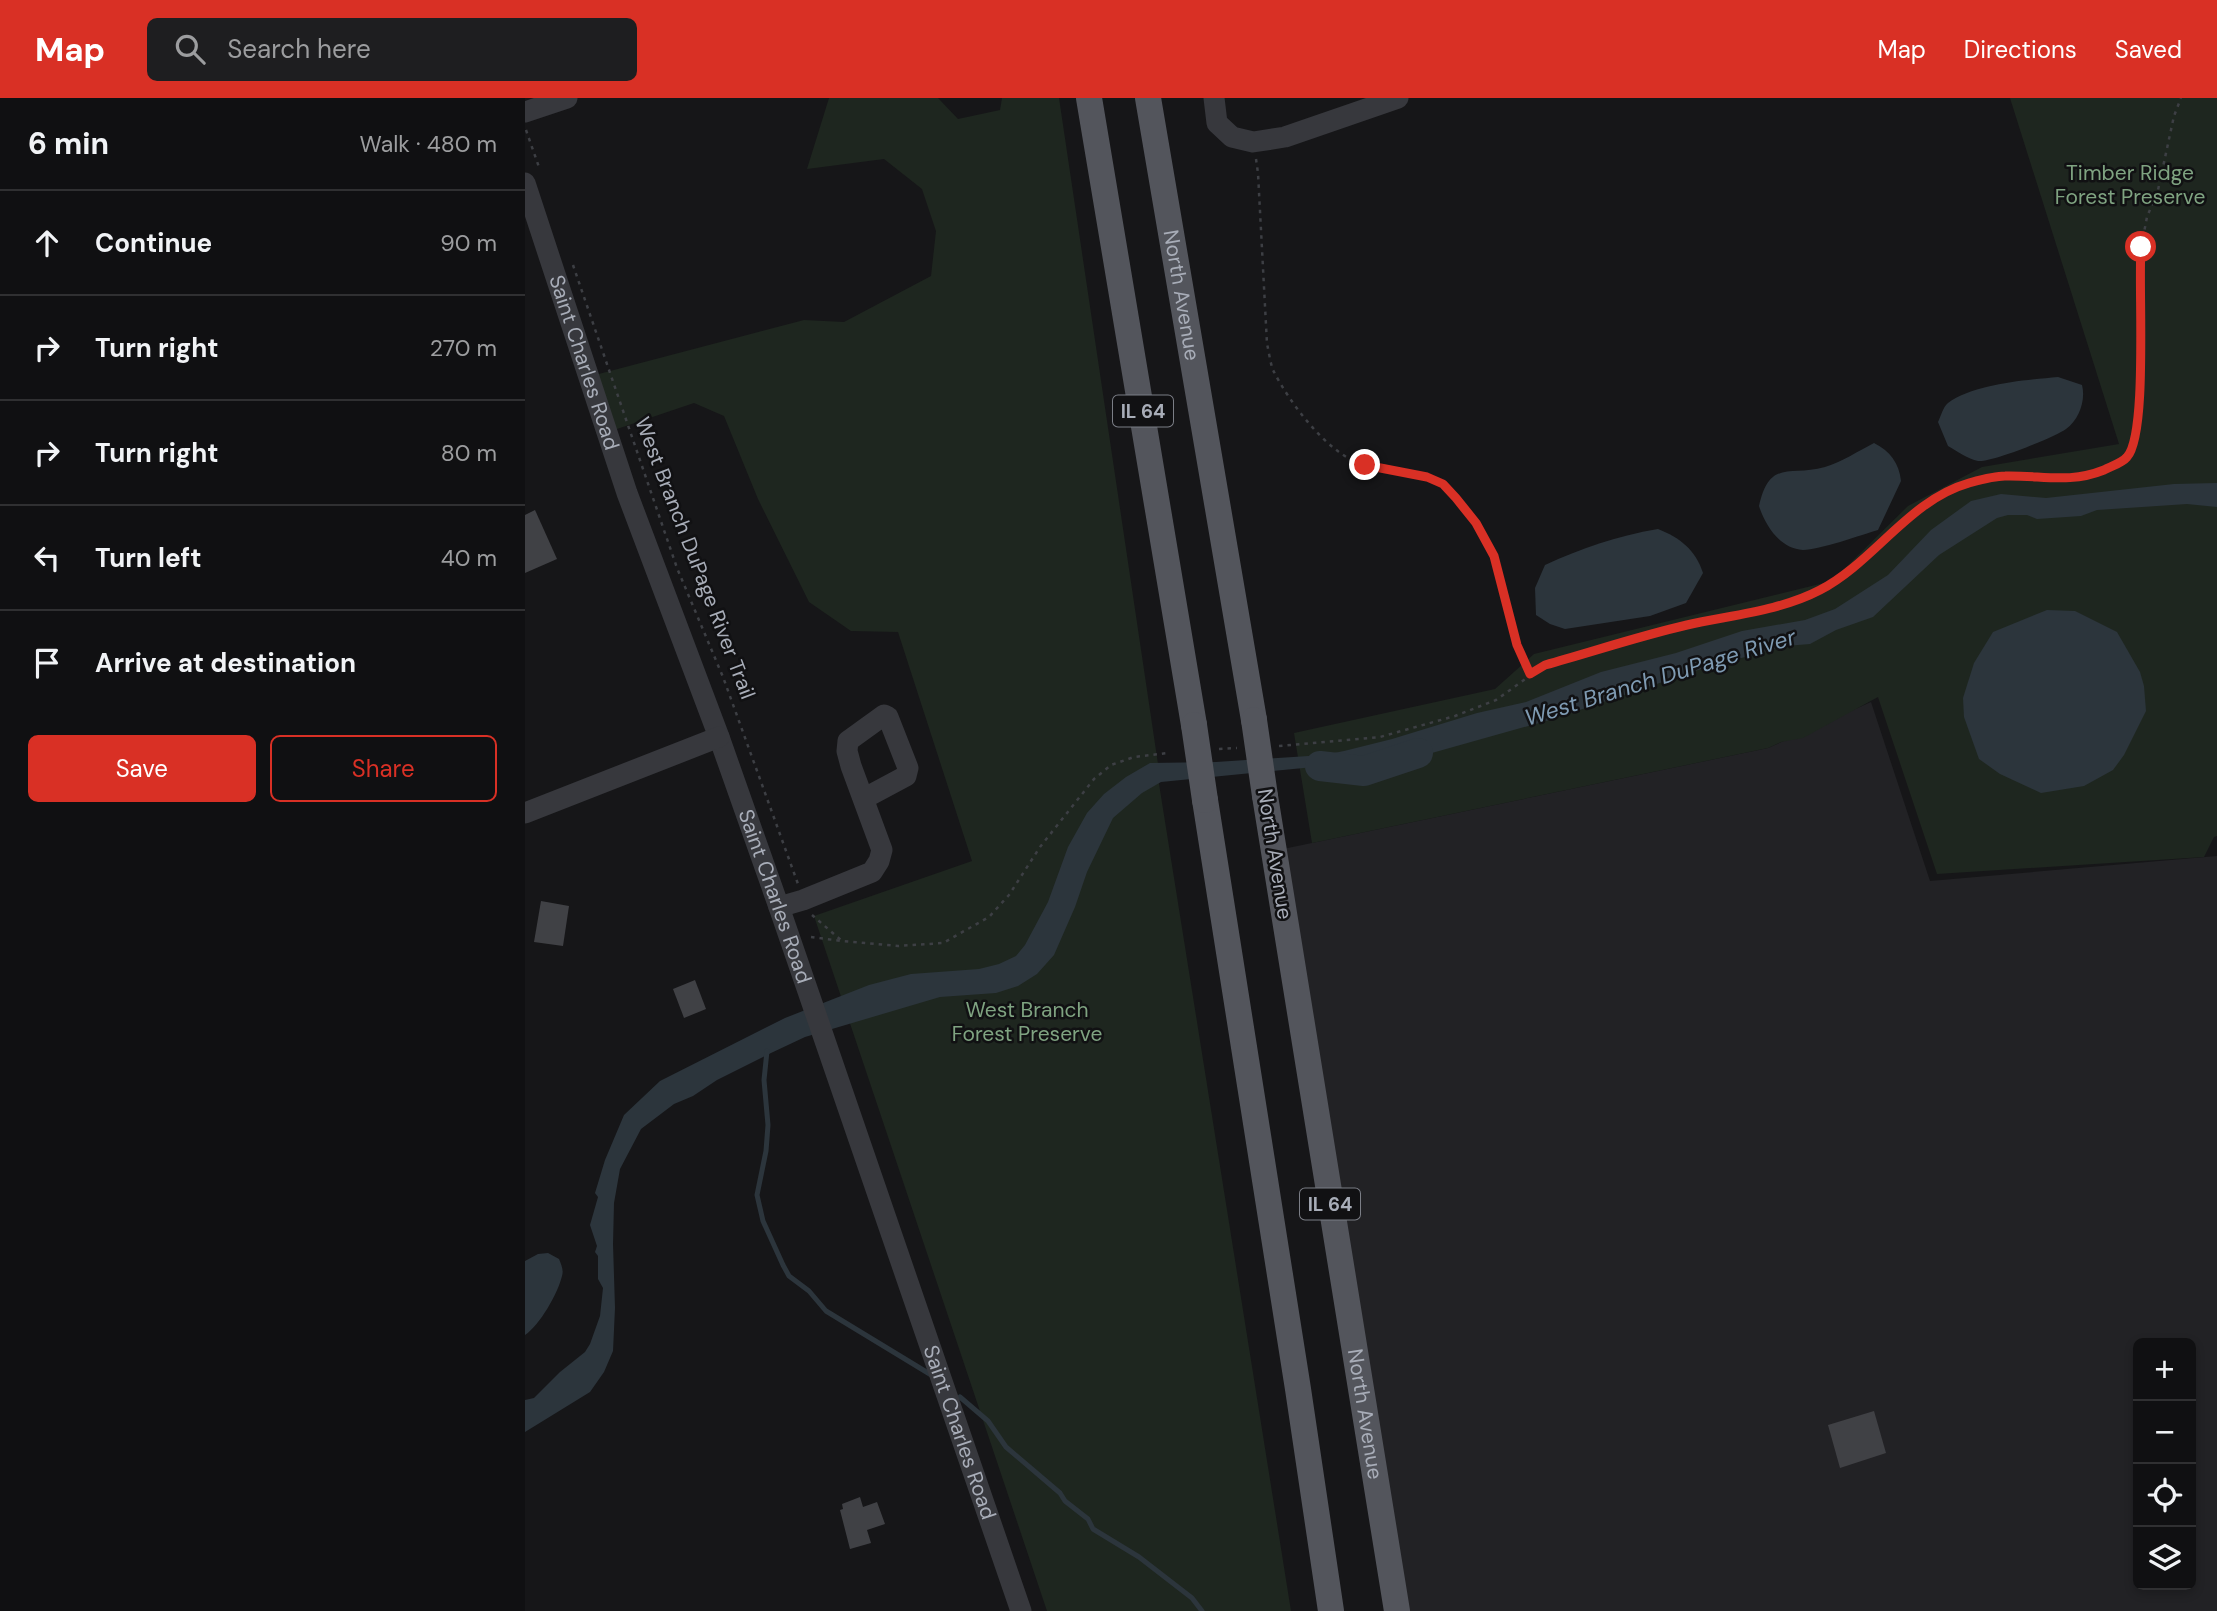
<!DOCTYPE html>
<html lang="en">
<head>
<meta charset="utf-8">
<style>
  :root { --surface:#101012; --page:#1e1e20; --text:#f1f3f6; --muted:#9c9d9f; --line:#303032; --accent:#d93025 }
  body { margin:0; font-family:"DM Sans",sans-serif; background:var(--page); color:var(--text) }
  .controls { position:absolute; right:21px; bottom:21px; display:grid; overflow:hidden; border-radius:10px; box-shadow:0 4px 10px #0003 }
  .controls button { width:63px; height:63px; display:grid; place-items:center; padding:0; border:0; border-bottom:2px solid var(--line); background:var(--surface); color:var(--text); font:35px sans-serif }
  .stop { position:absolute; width:21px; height:21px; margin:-16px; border:5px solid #d93025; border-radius:50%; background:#fff }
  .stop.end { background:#d93025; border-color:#fff; box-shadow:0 2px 7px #0008 }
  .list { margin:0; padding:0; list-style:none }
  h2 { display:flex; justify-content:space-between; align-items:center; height:91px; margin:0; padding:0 28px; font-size:30px }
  h2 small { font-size:23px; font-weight:400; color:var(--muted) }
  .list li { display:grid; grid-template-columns:46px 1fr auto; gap:21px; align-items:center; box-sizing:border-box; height:105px; padding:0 28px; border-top:2px solid var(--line) }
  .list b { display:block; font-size:26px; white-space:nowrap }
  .list em { font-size:23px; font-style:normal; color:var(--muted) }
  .actions { display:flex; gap:14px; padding:21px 28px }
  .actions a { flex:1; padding:16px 0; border:2px solid var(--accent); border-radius:10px; text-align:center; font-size:24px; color:var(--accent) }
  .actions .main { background:var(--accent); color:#fff }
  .icon { flex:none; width:38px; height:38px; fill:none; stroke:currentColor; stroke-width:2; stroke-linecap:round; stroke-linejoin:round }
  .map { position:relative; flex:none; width:1692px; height:1513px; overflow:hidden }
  header { display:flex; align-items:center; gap:42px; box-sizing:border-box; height:98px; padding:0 35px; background:var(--accent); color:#fff }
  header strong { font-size:33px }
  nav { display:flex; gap:38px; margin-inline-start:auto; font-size:24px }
  .search { width:490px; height:63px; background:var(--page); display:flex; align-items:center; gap:18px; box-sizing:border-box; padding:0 24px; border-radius:10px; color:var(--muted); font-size:26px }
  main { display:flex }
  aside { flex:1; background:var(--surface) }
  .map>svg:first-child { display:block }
</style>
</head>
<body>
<header>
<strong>Map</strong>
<div class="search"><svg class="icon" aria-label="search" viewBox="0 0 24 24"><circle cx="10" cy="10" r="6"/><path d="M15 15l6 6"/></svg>Search here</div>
<nav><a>Map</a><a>Directions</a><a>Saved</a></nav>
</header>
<main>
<aside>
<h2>6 min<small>Walk · 480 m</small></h2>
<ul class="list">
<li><svg class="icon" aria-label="ahead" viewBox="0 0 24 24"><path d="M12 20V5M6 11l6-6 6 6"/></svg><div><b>Continue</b></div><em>90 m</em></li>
<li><svg class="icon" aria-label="right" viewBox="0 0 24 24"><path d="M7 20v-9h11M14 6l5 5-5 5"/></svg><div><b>Turn right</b></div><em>270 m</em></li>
<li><svg class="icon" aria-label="right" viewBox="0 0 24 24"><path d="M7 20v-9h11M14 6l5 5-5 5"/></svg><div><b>Turn right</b></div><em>80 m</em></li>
<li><svg class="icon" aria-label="left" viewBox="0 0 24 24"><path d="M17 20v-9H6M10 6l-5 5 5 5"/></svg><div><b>Turn left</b></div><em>40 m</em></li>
<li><svg class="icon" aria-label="arrive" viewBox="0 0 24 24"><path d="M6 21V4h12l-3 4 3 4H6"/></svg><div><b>Arrive at destination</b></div></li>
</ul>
<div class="actions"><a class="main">Save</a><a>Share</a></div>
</aside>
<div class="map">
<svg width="1692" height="1513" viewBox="0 0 1692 1513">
  <rect width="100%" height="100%" fill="#161618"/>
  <path fill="#222225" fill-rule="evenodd" d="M1346,604L1405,783L1692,758V1513H878L758,751L1243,650ZM1613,1245H1666V1487H1613Z"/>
  <g fill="#1e261f">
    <polygon points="304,0 413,0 433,21 475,12 477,0 534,0 633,666 631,667 766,1513 522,1513 289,818 447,763 373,534 326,533 284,504 233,401 199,318 169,305 89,332 70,277 279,222 319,224 406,178 411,133 397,91 359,61 282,71"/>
    <polygon points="1485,0 1692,0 1692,738 1689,739 1679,759 1412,776 1353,599 1278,640 1256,644 1243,650 787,745 769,635 970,591 1009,556 1307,483 1383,408 1457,369 1594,346"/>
  </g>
  <g fill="#2c353c">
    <path d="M1533,279L1557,287C1561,302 1554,322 1541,331C1530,339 1466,365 1453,363C1443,361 1432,353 1423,348L1413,324C1416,318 1418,309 1423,305C1449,286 1502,282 1533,279Z"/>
    <path d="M1349,345C1365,353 1374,365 1376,383L1353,432C1336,437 1294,452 1278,452C1255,451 1240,427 1234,408C1245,360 1265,379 1300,369C1315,365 1335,352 1349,345Z"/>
    <polygon points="1692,385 1692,409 1662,406 1572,412 1556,418 1512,421 1502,417 1483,417 1472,420 1414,457 1348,519 1311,532 1285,546 1261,548 1176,571 1028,621 882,662 851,668 823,678 810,677 789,669 636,684 617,695 588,720 562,774 550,809 529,857 512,876 493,888 471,895 415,899 280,939 246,955 192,982 168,998 149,1006 116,1031 95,1071 89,1105 88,1146 90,1210 88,1253 79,1274 65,1294 0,1334 0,1302 9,1300 35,1274 60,1254 65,1246 75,1218 78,1190 73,1181 73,1158 70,1154 72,1148 65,1127 73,1099 70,1095 80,1062 99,1017 135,983 260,920 344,887 386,876 454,871 474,866 491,858 500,847 523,804 543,749 562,715 579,696 601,679 625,665 691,664 799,657 819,653 867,641 952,615 1001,604 1076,574 1151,555 1217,533 1280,522 1310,511 1363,477 1406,432 1446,403 1476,396 1521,400 1649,386"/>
    <path d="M1133,431C1155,440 1170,451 1178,475L1161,505L1125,518L1040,531L1025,526L1011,517L1010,490L1020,467C1057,450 1092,438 1133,431Z"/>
    <polygon points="1522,512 1550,513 1592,534 1615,574 1619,588 1621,613 1599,657 1588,672 1559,688 1516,695 1475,676 1454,661 1439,619 1438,600 1449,565 1468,534"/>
    <path d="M23,1155L34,1161C36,1166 39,1172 37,1178C33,1195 15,1227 0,1237V1163L13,1156Z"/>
  </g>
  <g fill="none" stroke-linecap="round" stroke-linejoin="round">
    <g stroke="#2c353c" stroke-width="5">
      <polyline points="242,953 239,982 243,1027 241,1053 232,1097 238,1123 258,1167 264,1178 284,1193 301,1213 408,1278"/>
      <polyline points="435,1299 463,1323 481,1349 535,1395 540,1403 563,1421 568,1431 614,1459 667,1500 677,1513"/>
    </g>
    <polyline stroke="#2c353c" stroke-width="30" points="795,668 839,673 893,655"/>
  </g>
  <g fill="#404145">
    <polygon points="10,412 32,461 0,475 0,417"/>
    <polygon points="16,803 44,808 38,848 9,844"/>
    <polygon points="170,882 181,911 159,920 148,891"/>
    <polygon points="1349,1313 1361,1355 1315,1370 1303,1327"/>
    <polygon points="335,1399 338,1409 352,1404 360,1426 342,1432 346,1445 325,1451 315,1412 318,1411 317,1406"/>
  </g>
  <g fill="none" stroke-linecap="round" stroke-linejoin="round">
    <g stroke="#3d3f44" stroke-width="2.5" stroke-dasharray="3.5 5" stroke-linecap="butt">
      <polyline points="1,32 15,72"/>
      <path d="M731,61L733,75L742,246C744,254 745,264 748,272C764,304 803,357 839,367C863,374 900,369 920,389C940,408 959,433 969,459C984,497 988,538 1005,576"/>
      <polyline points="48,167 152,470 198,579 273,786"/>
      <polyline points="754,648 855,639 930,618 971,602 1020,567 1160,527 1271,502 1296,491 1326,471 1398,408 1423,392 1444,385 1478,378 1537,382 1553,380 1591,367 1602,358 1611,342 1615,290 1614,172 1616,150 1622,119 1633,92 1649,18 1656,0"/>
      <polyline points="694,651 712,650"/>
      <polyline points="287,817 317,843 373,848 418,845 464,819 484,797 515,749 569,681 586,667 609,659 643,655"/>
      <polyline points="286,839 317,843"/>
    </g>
    <g stroke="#37383d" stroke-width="21">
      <polyline points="689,0 692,25 707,39 728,44 760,39 873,0"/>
      <polyline points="0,14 42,0"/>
      <path id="s1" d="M0,85L102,395L194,639L254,809L496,1513"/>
      <polyline points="0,715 194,639"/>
      <polyline points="254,809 278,802 347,774 354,763 357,752 326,668 322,653 323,643 359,617 363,619 383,670 381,678 338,701"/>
    </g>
    <g stroke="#53555c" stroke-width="26">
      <polyline points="564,0 669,627"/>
      <path id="s2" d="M623,0L729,622"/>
      <path id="s3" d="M740,698L872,1513"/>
      <polyline points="680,702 773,1291 806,1513"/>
    </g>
    <g stroke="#53555c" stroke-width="26">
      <polyline points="729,622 740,698"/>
      <polyline points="669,627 680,702"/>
    </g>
  </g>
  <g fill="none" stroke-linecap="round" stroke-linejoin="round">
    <path stroke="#d93025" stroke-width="9" d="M840,367L902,379L918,386L931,400L951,425L969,458L992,547L1005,576L1020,567C1067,554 1114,538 1162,527C1206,517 1255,513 1295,492C1349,464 1384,402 1444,385C1455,382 1469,378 1480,378C1517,377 1544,386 1579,372C1587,368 1597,365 1602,359C1623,336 1613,189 1616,149"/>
  </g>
  <g text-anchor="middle" stroke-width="5" stroke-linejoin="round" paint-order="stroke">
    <g fill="#111113" stroke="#7b7e86" stroke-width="2">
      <rect x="588" y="297.5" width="60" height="31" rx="5"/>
      <rect x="775" y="1090.5" width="60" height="31" rx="5"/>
    </g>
    <g font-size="19" font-weight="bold" fill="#a8adb8">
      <text x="618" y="320">IL 64</text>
      <text x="805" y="1113">IL 64</text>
    </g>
    <g font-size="21" fill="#7fa381" stroke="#111113">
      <text x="1605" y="82">Timber Ridge<tspan x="1605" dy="24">Forest Preserve</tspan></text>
      <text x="502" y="919">West Branch<tspan x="502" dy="24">Forest Preserve</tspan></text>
    </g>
    <g font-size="21" fill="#a8adb8" stroke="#111113">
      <text dy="7" stroke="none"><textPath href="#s2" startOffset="200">North Avenue</textPath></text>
      <text dy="7" stroke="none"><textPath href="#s1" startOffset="189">Saint Charles Road</textPath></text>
      <text transform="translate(170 460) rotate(69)" y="7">West Branch DuPage River Trail</text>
      <text transform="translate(750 756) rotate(81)" y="7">North Avenue</text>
      <text dy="7" stroke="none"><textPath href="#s1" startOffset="756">Saint Charles Road</textPath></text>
      <text dy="7" stroke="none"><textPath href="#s3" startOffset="626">North Avenue</textPath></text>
      <text dy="7" stroke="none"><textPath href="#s1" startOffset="1323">Saint Charles Road</textPath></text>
    </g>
    <g font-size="23" font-style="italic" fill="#7f9bb3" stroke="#111113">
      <text transform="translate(1135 579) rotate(-17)" y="8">West Branch DuPage River</text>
    </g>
  </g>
</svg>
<div class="controls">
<button>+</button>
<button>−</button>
<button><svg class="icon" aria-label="locate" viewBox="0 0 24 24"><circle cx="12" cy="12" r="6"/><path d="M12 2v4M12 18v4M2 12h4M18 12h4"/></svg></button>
<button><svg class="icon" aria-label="layers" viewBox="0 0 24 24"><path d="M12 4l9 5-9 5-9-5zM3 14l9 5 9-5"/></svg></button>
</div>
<div class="stop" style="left:1616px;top:149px"></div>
<div class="stop end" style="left:840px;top:367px"></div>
</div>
</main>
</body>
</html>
